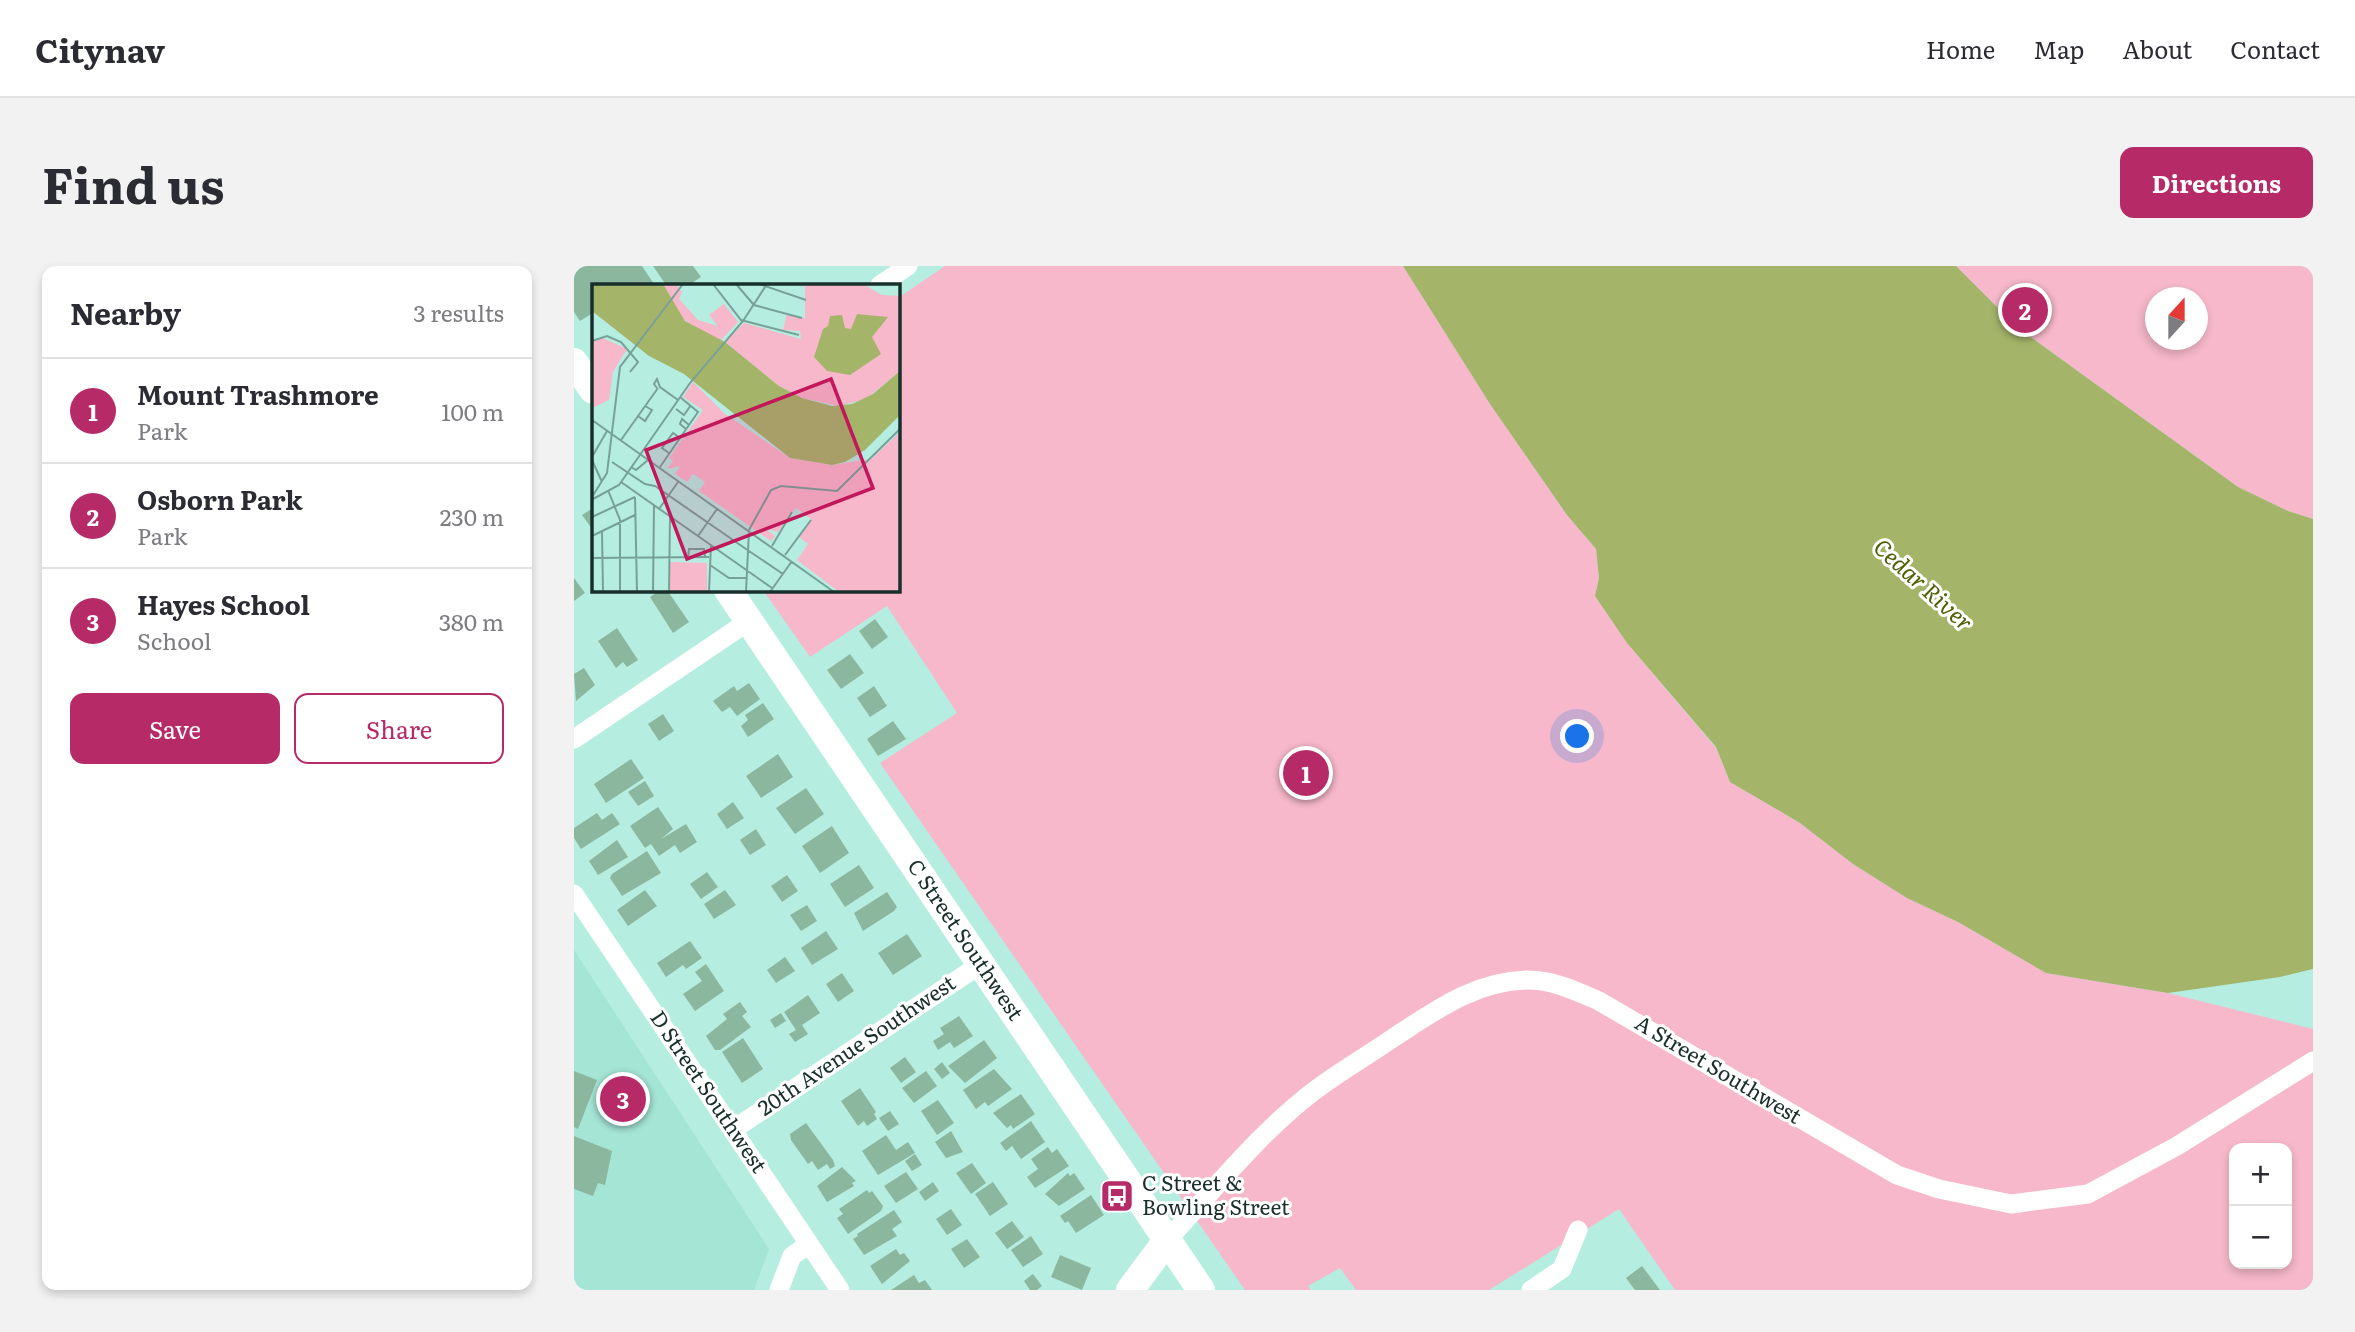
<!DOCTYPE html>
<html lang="en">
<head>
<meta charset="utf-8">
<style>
  :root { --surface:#fff; --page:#f2f2f3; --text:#2b2b33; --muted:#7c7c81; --line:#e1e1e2; --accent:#b62b67 }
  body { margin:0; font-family:Literata,serif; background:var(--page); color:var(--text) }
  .controls { position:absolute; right:21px; bottom:21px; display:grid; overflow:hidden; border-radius:14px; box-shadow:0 4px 10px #0003 }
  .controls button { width:63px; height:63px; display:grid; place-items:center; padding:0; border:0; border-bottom:2px solid var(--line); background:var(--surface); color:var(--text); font:35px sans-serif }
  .compass { position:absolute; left:1571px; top:21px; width:63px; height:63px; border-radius:50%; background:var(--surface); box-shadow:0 4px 10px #0003; rotate:21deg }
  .you { position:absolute; left:1004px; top:471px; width:24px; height:24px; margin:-18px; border:5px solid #fff; border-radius:50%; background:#1a73e8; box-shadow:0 0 0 10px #1a73e833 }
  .badge { display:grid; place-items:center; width:46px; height:46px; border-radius:50%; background:var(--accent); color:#fff; font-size:23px; font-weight:700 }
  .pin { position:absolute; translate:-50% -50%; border:4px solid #fff; box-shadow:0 2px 7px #0006 }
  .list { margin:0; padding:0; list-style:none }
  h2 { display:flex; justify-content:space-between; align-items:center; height:91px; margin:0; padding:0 28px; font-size:30px }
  h2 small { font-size:23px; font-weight:400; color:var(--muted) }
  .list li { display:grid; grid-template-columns:46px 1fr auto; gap:21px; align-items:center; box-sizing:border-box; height:105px; padding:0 28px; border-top:2px solid var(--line) }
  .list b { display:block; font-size:26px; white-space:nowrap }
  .list p { margin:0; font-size:23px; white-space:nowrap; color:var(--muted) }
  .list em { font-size:23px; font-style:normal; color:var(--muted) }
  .actions { display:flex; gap:14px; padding:21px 28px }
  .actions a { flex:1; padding:16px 0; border:2px solid var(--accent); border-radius:14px; text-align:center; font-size:24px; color:var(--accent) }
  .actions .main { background:var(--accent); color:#fff }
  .map { position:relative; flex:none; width:1739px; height:1024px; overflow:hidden; border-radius:14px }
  header { display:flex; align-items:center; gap:42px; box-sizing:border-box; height:98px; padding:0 35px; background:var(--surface); border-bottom:2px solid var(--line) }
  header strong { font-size:33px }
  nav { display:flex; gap:38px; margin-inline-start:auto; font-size:24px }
  .intro { display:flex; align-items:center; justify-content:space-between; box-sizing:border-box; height:168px; padding:0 42px }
  h1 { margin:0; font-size:49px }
  .button { padding:18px 32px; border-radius:14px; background:var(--accent); color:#fff; font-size:24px; font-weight:700 }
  main { display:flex; gap:42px; padding:0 42px }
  aside { flex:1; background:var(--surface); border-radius:14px; box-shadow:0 4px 10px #0003 }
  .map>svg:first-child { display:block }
</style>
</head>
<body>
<header>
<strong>Citynav</strong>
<nav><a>Home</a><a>Map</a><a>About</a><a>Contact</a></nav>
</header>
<div class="intro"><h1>Find us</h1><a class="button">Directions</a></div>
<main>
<aside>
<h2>Nearby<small>3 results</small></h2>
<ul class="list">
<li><span class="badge">1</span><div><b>Mount Trashmore</b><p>Park</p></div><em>100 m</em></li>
<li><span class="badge">2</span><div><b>Osborn Park</b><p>Park</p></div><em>230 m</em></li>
<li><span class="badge">3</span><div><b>Hayes School</b><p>School</p></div><em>380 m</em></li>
</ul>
<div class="actions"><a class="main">Save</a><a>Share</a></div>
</aside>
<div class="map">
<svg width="1739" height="1024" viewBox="0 0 1739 1024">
  <rect width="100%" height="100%" fill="#b6ede1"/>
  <polygon fill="#a4e5d6" points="0,684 195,983 180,1024 0,1024"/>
  <g fill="#f6b8ca" fill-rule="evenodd">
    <path d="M371,0H829L916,138L993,249L1022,283L1025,312L1021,330L1053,377L1142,482L1156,516L1226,557L1279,598L1333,632L1384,656L1472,707L1594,727L1739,763V1024H1101L1045,943L915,1024H782L766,1002L734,1020L737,1024H671L306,497L383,447L313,340L236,391L189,324H324V32ZM1660,882H1713V998H1660Z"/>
    <path d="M1382,0H1739V253L1714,245L1664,221L1444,62ZM1582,32H1624V74H1582Z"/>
  </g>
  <polygon fill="#a4b56a" points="829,0 1382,0 1444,62 1664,221 1714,245 1739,253 1739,703 1706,711 1594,727 1472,707 1384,656 1333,632 1279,598 1226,557 1156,516 1142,481 1053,377 1021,330 1025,312 1022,283 993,249 916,138"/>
  <g fill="#8cb79f">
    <polygon points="9,0 68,0 80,18 19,19 19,47 6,55 0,46 0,6"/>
    <polygon points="79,0 119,0 127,11 115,19 92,19"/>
    <polygon points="19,242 19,264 8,249"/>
    <polygon points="0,312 11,327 0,335"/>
    <polygon points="86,324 93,324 115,356 99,367 76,331"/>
    <polygon points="301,353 314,371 298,383 285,365"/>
    <polygon points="43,362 64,394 53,401 49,396 42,402 24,375"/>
    <polygon points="276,388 290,407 267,423 253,404"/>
    <polygon points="10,402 21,419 2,435 0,408"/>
    <polygon points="175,417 186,433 163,450 156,441 148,446 139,435 160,420 163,425"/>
    <polygon points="300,420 313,440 296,451 283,432"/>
    <polygon points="189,437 200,453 174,471 167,460 174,454 171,449"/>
    <polygon points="89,448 100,465 85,475 74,458"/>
    <polygon points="319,455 332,473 304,490 293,473"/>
    <polygon points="204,488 219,511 187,532 172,510"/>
    <polygon points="57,493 70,512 32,537 20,518"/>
    <polygon points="71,515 80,530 64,540 54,526"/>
    <polygon points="232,522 250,548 221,568 202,542"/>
    <polygon points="159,536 170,552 153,563 143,548"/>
    <polygon points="84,541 99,563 87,573 112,558 123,576 106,587 101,579 85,590 77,578 71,582 56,560"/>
    <polygon points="23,547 28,554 38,547 46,558 7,583 0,572 0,562"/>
    <polygon points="258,560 275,587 246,607 228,580"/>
    <polygon points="182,563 192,579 176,589 166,574"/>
    <polygon points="43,574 54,591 24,609 15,595"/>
    <polygon points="73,585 87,607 48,630 36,612 38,608"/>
    <polygon points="285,599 300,622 271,641 256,618"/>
    <polygon points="133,606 144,621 127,633 116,618"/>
    <polygon points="213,609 224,625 208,636 197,620"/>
    <polygon points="71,624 83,640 54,660 43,644"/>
    <polygon points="151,624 162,639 140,653 130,638"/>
    <polygon points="313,626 323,641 320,645 289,665 280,647"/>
    <polygon points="233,639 243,655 227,665 216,649"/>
    <polygon points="252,665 264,683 238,699 227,682"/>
    <polygon points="333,668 348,690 319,709 304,687"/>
    <polygon points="116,675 128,692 112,703 109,699 92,711 83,697"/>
    <polygon points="211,691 221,705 202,717 193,704"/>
    <polygon points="132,698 150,725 121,745 109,728 128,715 121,706"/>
    <polygon points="268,707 280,725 264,736 252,718"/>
    <polygon points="234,729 246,747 228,759 234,768 221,776 215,768 222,764 210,746"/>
    <polygon points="166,736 173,746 168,750 177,761 146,784 141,784 132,770 153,753 149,748"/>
    <polygon points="207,747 212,755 201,762 196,754"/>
    <polygon points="385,750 399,770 380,782 376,776 364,784 359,775 370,768 366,762"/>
    <polygon points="169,772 189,803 168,817 148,786"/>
    <polygon points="410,774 423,792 391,817 374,800"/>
    <polygon points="331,791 342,806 327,817 316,802"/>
    <polygon points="368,796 376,807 368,813 360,803"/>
    <polygon points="420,803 438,823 414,840 411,836 402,843 389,824"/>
    <polygon points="0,805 23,814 4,863 0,861"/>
    <polygon points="352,805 363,820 340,837 328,822"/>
    <polygon points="286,822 302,846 300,848 303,853 293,860 290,855 284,860 267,835"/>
    <polygon points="447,828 461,848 439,863 437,859 433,862 419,847"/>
    <polygon points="364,834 380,857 363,869 347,845"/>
    <polygon points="316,845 325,858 314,865 305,852"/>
    <polygon points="457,855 471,876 447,893 438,880 432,885 426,877"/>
    <polygon points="232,857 259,894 261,900 256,903 253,898 244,904 238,895 234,898 217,874 216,868"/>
    <polygon points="377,865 389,886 372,892 361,876"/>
    <polygon points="312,869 322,884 334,876 341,887 304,909 288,885"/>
    <polygon points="0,870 38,885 31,919 24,917 19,930 0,923"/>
    <polygon points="474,881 478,887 483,883 495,900 461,922 453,911 464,903 457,893"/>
    <polygon points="341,888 348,899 338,905 331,895"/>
    <polygon points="398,897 412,917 397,928 382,907"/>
    <polygon points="268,901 282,915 278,917 280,920 253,936 243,920"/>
    <polygon points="332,906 344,923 322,937 310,920"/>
    <polygon points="494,907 496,910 500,907 511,923 485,940 471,928"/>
    <polygon points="359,916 365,925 351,935 345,926"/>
    <polygon points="419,916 434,938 416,950 401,928"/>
    <polygon points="293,924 295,927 298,925 309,940 307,945 274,968 263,952 269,948 265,943"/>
    <polygon points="517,929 530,949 502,967 494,955 491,957 486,950"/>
    <polygon points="377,943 388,959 373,969 362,953"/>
    <polygon points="320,944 328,956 318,963 323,970 290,989 279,973 284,970 283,968"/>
    <polygon points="438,955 450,971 433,983 421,967"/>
    <polygon points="457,970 469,988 449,1001 437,984"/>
    <polygon points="393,973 406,991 390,1002 377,983"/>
    <polygon points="322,983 326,989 330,987 336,995 308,1018 296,1000"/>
    <polygon points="486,989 517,1002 508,1024 477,1011"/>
    <polygon points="1068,1000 1086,1024 1061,1024 1052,1012"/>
    <polygon points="459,1008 468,1020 463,1024 456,1024 450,1015"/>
    <polygon points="340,1009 345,1017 351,1014 358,1024 317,1024"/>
  </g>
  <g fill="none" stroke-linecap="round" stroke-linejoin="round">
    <g stroke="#fff" stroke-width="19">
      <polyline points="306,19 334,0"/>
      <polyline points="0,473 175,355"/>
      <polyline points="0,628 266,1024"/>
      <polyline points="160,863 407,698"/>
      <path d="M594,973C640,924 685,867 740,825C765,806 793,790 819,772C862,744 901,715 954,714C979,714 1002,725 1025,735L1323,909L1365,923L1437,938L1514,928L1603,880L1739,795"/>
      <polyline points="205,1024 218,990 235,978"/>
      <polyline points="957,1024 988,1003 1004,964"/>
    </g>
    <g stroke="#fff" stroke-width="28">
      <polyline points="0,96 19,124"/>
      <polyline points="154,324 627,1024"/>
      <polyline points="556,1024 594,973"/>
    </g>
  </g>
  <defs>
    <symbol id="bus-square" viewBox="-11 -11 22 22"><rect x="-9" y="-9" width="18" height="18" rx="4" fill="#b62b67" stroke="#fff"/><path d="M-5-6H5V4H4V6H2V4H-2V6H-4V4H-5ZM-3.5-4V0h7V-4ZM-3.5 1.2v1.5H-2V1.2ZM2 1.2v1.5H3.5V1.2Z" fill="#fff"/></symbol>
  </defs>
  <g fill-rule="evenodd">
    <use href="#bus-square" x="524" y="911" width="38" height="38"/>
  </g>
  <g text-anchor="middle" stroke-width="6" stroke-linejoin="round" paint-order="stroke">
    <g font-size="21" fill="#192f2b" stroke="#fff">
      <text transform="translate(391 674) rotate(56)" y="7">C Street Southwest</text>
      <text transform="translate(283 780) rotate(-34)" y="7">20th Avenue Southwest</text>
      <text transform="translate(1144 804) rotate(31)" y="7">A Street Southwest</text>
      <text transform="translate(134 826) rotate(56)" y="7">D Street Southwest</text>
    </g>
    <g font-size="21" fill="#192f2b" stroke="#fff" text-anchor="start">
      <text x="568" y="925">C Street &amp;<tspan x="568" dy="24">Bowling Street</tspan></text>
    </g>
    <g font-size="23" font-style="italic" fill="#515f07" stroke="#fff">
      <text transform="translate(1349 319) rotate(42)" y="8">Cedar River</text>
    </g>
  </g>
  <g transform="translate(18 18)">
    <rect width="308" height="308" fill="#b6ede1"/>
    <path d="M71,0H84L90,8L87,15L106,36L126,42L117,31L132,20L146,38L129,56L110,49L90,34ZM213,0H271L290,11L308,12V87L274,115L247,122L210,114L187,102L133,58L152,39L209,55L208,47L191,46L195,30L213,34ZM11,54L35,65L21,88L17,116L0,124V58ZM101,98L132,129L198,174L240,181L279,175L308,148V308H247L205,276L216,260L207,253L219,235L204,224L186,248L174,245L183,252L179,257L107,207L113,198L101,190L95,198L83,190L88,182L75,185L81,177L77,174L111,126L91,113ZM78,278L115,279V308H78Z" fill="#f6b8ca"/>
    <path d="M0,0H71L93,37L133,58L187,102L210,114L240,122L260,120L281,110L308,87V131L273,166L253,178L240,181L198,174L92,90L57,72L0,27ZM265,30L296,33L280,53L289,70L258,91L235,87L222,73L231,45L236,42L238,32L250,31L253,44L259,45Z" fill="#a4b56a"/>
    <path fill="none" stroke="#77a198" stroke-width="2" d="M121,0L149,36L207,51M144,0L162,21L210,34M167,0L214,16M0,57L15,52L29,58L46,78L38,88M65,104L62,100L65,95L68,103L86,116M84,125L92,131L99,121M46,132L53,137L60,126L53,122M0,136L242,308M94,145L88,140L90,135L97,141M29,156L66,104M77,169L70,164L81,149L88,154M0,173L15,147M0,176L10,198M20,178L53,200L63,202L154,265M39,183L44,186L56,176M68,183L106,128L88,113M29,198L180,304M16,206L28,236V308M0,213L15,189L28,83L91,0M43,213L45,308M1,215L27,201L98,99L151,37L175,0M67,225L86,198M0,233L43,213M157,246L179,206L189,202L245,207L308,145M10,247L11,308M0,252L43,231M106,252L125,225M180,262L200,228M154,265L191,290M193,271L219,236M0,274L117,273M96,275L97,265H112L113,273M118,281L137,294H154M61,308L62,221M77,308L78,232M117,308L119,261M154,308L157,246M178,308L200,277"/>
    <path fill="#c2185b" fill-opacity="0.15" stroke="#c2185b" stroke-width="3.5" d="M239,95L281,204L95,275L54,166Z"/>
    <rect width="308" height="308" fill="none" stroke="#192f2b" stroke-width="3.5"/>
  </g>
</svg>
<div class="controls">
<button>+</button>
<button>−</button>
</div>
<svg class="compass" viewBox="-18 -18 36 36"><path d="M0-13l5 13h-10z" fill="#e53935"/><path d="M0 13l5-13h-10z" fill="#7c7c81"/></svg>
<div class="you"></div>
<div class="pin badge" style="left:732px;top:507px">1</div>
<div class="pin badge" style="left:1451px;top:44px">2</div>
<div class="pin badge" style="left:49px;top:833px">3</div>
</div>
</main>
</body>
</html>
